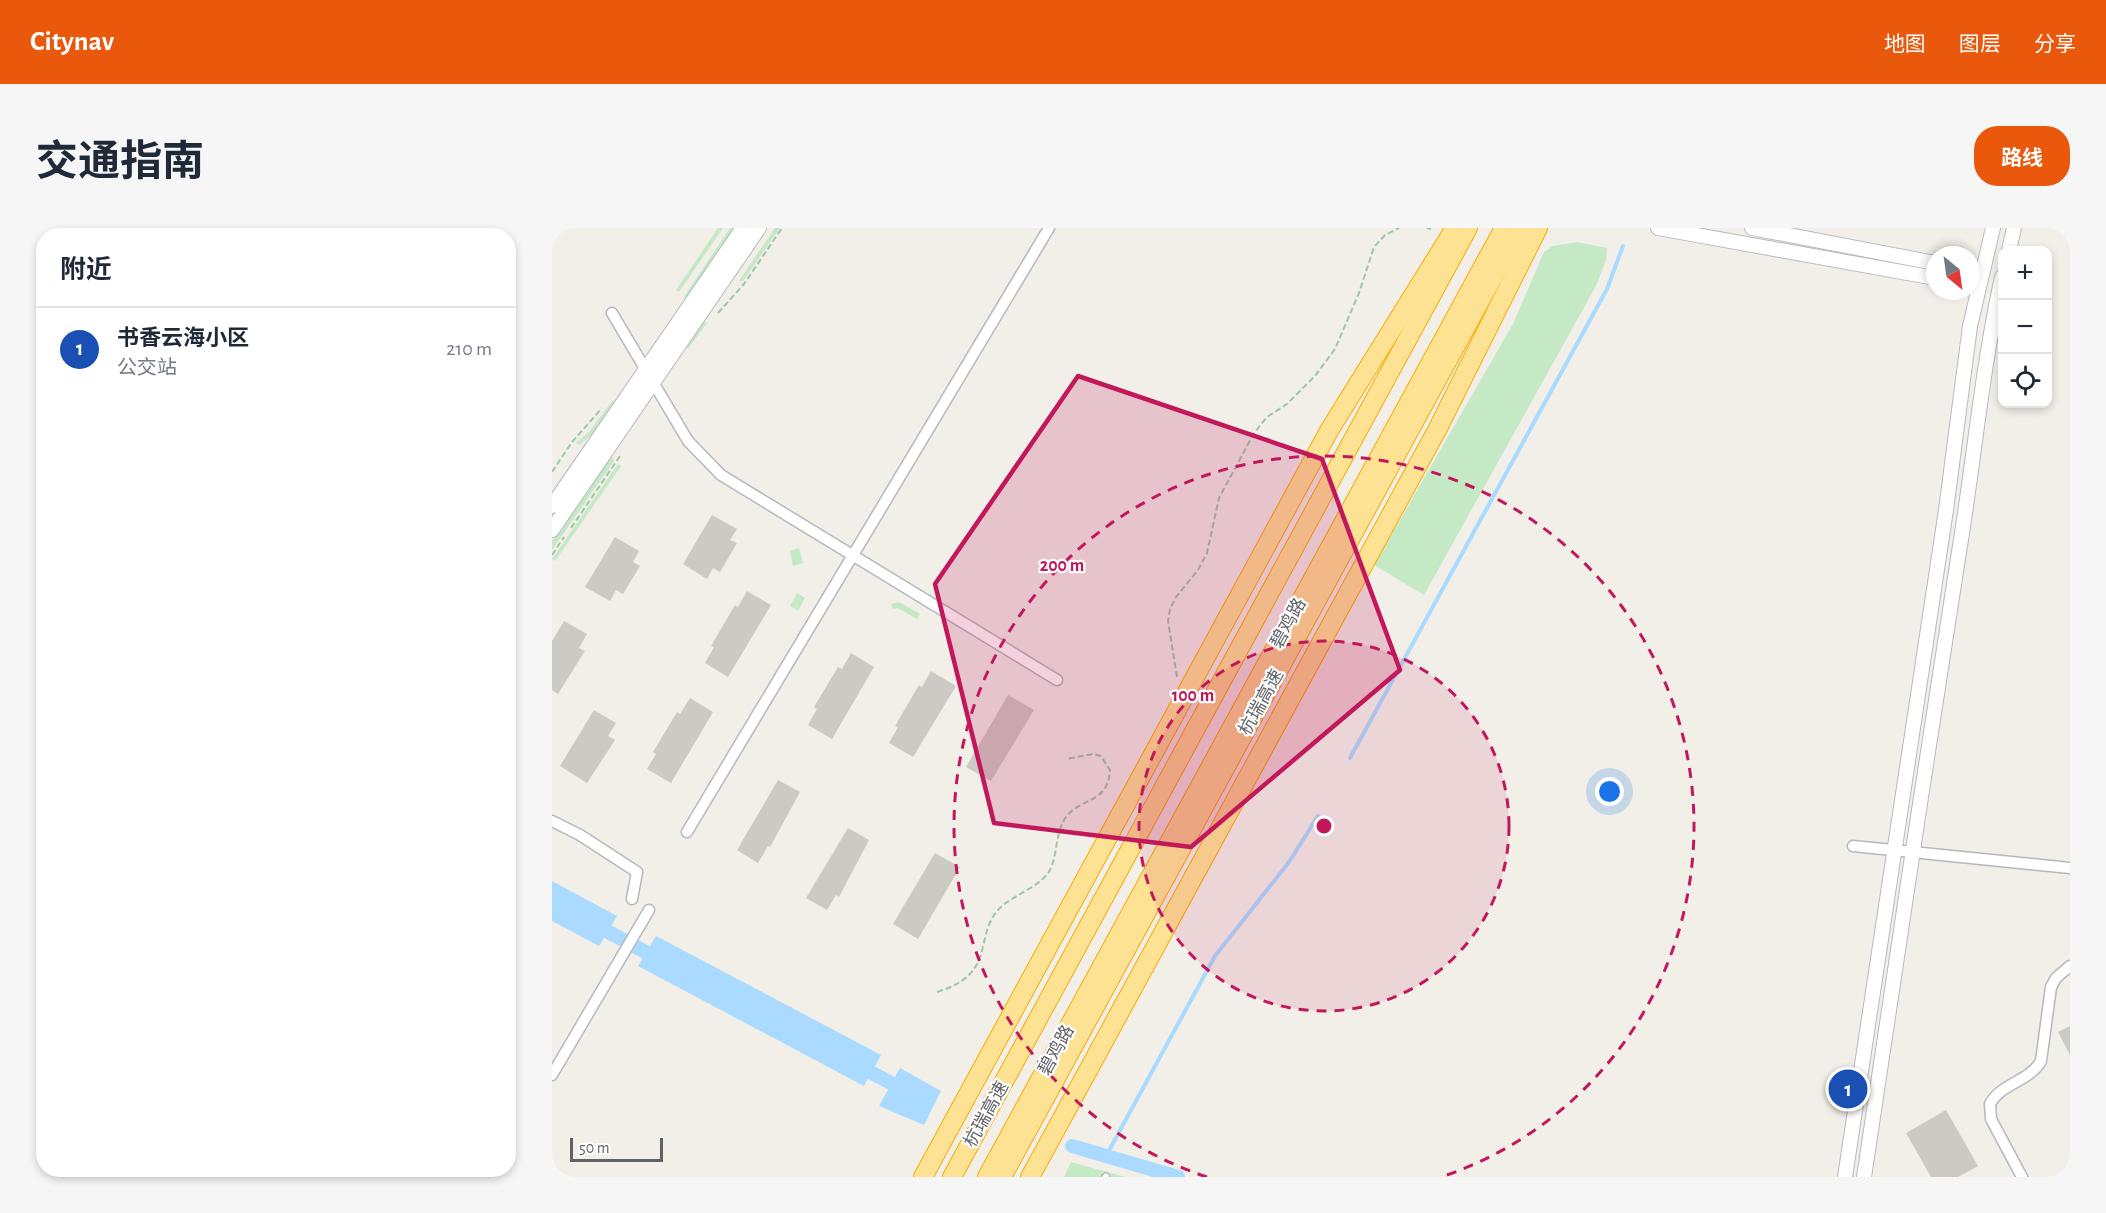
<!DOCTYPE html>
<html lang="zh">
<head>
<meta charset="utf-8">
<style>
  :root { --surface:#fff; --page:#f6f6f7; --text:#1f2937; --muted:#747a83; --line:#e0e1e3; --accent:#ea580c }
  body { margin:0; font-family:"Alegreya Sans","Noto Sans SC",sans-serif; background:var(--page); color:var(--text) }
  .controls { position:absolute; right:18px; top:18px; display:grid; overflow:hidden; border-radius:12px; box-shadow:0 3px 9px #0003 }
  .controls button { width:54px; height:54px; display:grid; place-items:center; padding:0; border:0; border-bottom:2px solid var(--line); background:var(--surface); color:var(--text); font:30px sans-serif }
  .compass { position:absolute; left:1374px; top:18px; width:54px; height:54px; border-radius:50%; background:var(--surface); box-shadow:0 3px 9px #0003; rotate:151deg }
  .scale { position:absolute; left:18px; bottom:15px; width:93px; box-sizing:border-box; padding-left:6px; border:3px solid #5f6368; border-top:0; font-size:16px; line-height:21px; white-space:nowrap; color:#5f6368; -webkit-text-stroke:4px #fff; paint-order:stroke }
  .you { position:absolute; left:1058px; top:564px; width:21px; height:21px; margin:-15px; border:4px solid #fff; border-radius:50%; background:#1a73e8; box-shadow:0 0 0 9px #1a73e833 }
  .badge { display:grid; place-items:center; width:39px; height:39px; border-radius:50%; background:var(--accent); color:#fff; font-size:20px; font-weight:700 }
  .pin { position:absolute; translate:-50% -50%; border:3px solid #fff; box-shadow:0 2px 6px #0006 }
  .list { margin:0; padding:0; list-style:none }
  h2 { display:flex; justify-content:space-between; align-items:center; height:78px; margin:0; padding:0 24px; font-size:26px }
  h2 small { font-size:20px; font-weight:400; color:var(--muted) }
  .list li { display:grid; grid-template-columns:39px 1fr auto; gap:18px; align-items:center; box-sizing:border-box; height:84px; padding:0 24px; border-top:2px solid var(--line) }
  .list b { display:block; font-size:22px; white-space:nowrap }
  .list p { margin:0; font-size:20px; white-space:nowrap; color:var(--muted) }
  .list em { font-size:20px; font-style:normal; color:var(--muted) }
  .icon { flex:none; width:33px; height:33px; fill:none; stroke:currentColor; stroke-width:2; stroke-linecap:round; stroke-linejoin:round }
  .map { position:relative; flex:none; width:1518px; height:949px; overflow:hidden; border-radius:24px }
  header { display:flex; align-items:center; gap:36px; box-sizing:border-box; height:84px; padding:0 30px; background:var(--accent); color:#fff }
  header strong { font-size:28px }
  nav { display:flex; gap:33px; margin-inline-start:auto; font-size:21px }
  .intro { display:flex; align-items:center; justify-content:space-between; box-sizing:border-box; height:144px; padding:0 36px }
  h1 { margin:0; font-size:42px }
  .button { padding:15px 27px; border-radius:24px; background:var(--accent); color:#fff; font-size:21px; font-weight:700 }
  main { display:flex; gap:36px; padding:0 36px }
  aside { flex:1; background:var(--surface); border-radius:24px; box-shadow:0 3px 9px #0003 }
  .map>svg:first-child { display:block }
</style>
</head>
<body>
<header>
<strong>Citynav</strong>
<nav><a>地图</a><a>图层</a><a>分享</a></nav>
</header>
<div class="intro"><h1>交通指南</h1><a class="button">路线</a></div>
<main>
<aside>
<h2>附近<small></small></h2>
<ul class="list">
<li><span class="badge" style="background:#1a4fb4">1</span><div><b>书香云海小区</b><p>公交站</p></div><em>210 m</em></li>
</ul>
</aside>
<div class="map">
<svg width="1518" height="949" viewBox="0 0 1518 949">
  <rect width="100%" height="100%" fill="#f1efe8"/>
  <g fill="#c5e8c5">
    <polygon points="166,0 171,0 127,64 124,62"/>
    <polygon points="178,0 184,0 136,69 131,70"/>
    <polygon points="223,0 228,0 191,53 187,53"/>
    <polygon points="1025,14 1055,20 1054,32 1044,58 872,367 822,337 961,96 992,24 1001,18"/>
    <polygon points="152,93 155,95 136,121 134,118"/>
    <polygon points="61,172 63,176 44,203 27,217 24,215 37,204"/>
    <polygon points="59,228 62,233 0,322 0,313"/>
    <polygon points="66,236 69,238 3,333 0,331"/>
    <polygon points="247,320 251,335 241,338 238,323"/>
    <polygon points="245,365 253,370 246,383 238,378"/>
    <polygon points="347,374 368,386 365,391 346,380 341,381 339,376"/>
    <polygon points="519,934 573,949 512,949"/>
  </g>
  <g fill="#aadaff">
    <polygon points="0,653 65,688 47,718 0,693"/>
    <polygon points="104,708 329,827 312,858 86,738"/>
    <polygon points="348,840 389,863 372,897 327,878"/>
  </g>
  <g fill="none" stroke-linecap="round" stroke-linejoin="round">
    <g stroke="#aadaff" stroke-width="4">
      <polyline points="798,530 1055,61 1071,18"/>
      <polyline points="554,928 663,728 737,634 766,588"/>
    </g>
    <g stroke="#aadaff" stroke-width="14">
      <polyline points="40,695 110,733"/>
      <polyline points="305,837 354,863"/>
      <polyline points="520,918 626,949"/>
    </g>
  </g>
  <g fill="#cccac5">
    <polygon points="160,287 185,301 178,312 185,315 168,344 161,340 155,351 131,336"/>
    <polygon points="63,309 87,323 81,334 88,338 71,366 64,362 58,373 33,359"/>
    <polygon points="195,363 219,377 176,449 153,435 162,419 159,418 183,377 186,379"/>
    <polygon points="12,393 35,406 27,420 33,423 6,466 0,462 0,413"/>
    <polygon points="299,425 322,439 280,511 256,497 265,481 262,479 286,439 290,441"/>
    <polygon points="379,443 404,458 361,529 337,515 346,499 343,498 367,457 370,459"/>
    <polygon points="456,467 482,482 439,553 414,539"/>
    <polygon points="138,470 161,484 119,555 95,541 104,526 101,524 125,484 128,486"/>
    <polygon points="42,482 64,495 56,508 63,512 35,555 8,538"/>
    <polygon points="226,552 248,564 218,619 216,618 206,635 185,622"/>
    <polygon points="296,600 317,612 287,669 284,667 275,682 254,670"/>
    <polygon points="383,625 408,639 366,711 341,696"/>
    <polygon points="1518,798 1518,827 1506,804"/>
    <polygon points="1394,882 1426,938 1406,949 1379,949 1354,905"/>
  </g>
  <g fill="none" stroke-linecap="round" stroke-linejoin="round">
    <defs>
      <polyline id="lane" points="553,949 554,948"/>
      <g id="street">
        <polyline points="60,85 136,213 169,247 505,452"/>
        <polyline points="0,593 28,607 85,644 80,671"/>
        <polyline points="135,604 497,0"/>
        <polyline points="1301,618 1518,640"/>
        <polyline points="0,847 97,682"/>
        <path d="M1470,949L1439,891L1438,876C1449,855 1477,854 1489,833L1499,759L1504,750L1518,738"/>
      </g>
      <g id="secondary">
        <polyline points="1106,0 1383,50"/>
        <polyline points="1200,0 1383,35"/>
        <polyline points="1457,22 1462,0"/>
        <polyline points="0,278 191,0"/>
        <polyline points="0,302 207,0"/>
        <polyline points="1293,949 1394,282 1418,98 1441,0"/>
        <path d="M1312,949C1343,741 1374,532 1407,324C1422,233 1430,140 1450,49"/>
      </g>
      <g id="highway">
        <polyline points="371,949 778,201 903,0"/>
        <polyline points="400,949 916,0"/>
        <polyline points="435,949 952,0"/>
        <polyline points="450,949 968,0"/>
        <polyline points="478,949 885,202 986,0"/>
      </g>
    </defs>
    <use href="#lane" stroke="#b5b8bc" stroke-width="8"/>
    <use href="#street" stroke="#b5b8bc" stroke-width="13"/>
    <use href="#secondary" stroke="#b6babf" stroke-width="16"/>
    <use href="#highway" stroke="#f9ab00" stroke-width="20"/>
    <g stroke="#9cc7a9" stroke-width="2" stroke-dasharray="6 3" stroke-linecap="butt">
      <polyline points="875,0 879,1"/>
      <polyline points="166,85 192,56 230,0"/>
      <polyline points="0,244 20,214 50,180"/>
      <polyline points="19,300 68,228"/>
      <polyline points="0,327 12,309"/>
      <polyline points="625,449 616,393 618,381 624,369 646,342 655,325 667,270 702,205 715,189 735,176 763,148 783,121 807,65 822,19 833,7 847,0"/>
      <path d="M385,764C448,745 419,706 450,678C464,666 489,658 498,642C506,626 503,604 514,589C529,569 556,576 558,542L549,528L541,526L514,531"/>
    </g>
    <use href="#lane" stroke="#fff" stroke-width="5"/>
    <use href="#street" stroke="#fff" stroke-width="10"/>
    <use href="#secondary" stroke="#fff" stroke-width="14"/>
    <use href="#highway" stroke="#fde293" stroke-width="18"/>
  </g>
  <path fill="#c2185b" fill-opacity="0.2" stroke="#c2185b" stroke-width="4.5" stroke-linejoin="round" d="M526,148L770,231L848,442L639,619L442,595L383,356Z"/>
  <circle cx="772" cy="598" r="185" fill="#c2185b" fill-opacity=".12"/>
  <g fill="none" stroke="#c2185b" stroke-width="3" stroke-dasharray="10 8">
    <circle cx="772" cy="598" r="185"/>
    <path d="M655 949A370 370 0 1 1 889 949"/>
  </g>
  <g text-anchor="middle" stroke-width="4.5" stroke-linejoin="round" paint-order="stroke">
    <g font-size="18" fill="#5f6368" stroke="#fff">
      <text transform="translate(736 395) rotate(-61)" y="6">碧鸡路</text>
      <text transform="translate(709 474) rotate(-61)" y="6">杭瑞高速</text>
      <text transform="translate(504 822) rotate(-61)" y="6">碧鸡路</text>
      <text transform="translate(434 886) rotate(-61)" y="6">杭瑞高速</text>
    </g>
  </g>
  <circle cx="772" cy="598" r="9" fill="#c2185b" stroke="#fff" stroke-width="3"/>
  <g font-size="18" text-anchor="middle" font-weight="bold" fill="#c2185b" stroke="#fff" stroke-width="4.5" stroke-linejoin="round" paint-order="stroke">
    <text x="510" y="343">200 m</text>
    <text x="641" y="473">100 m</text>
  </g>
</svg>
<div class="controls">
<button>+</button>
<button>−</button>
<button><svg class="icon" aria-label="locate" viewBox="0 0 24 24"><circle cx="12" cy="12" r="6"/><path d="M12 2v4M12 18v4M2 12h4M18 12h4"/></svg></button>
</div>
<svg class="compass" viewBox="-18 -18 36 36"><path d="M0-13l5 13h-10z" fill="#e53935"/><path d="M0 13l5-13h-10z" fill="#747a83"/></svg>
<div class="scale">50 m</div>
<div class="you"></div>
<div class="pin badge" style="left:1296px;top:861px;background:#1a4fb4">1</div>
</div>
</main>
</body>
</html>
